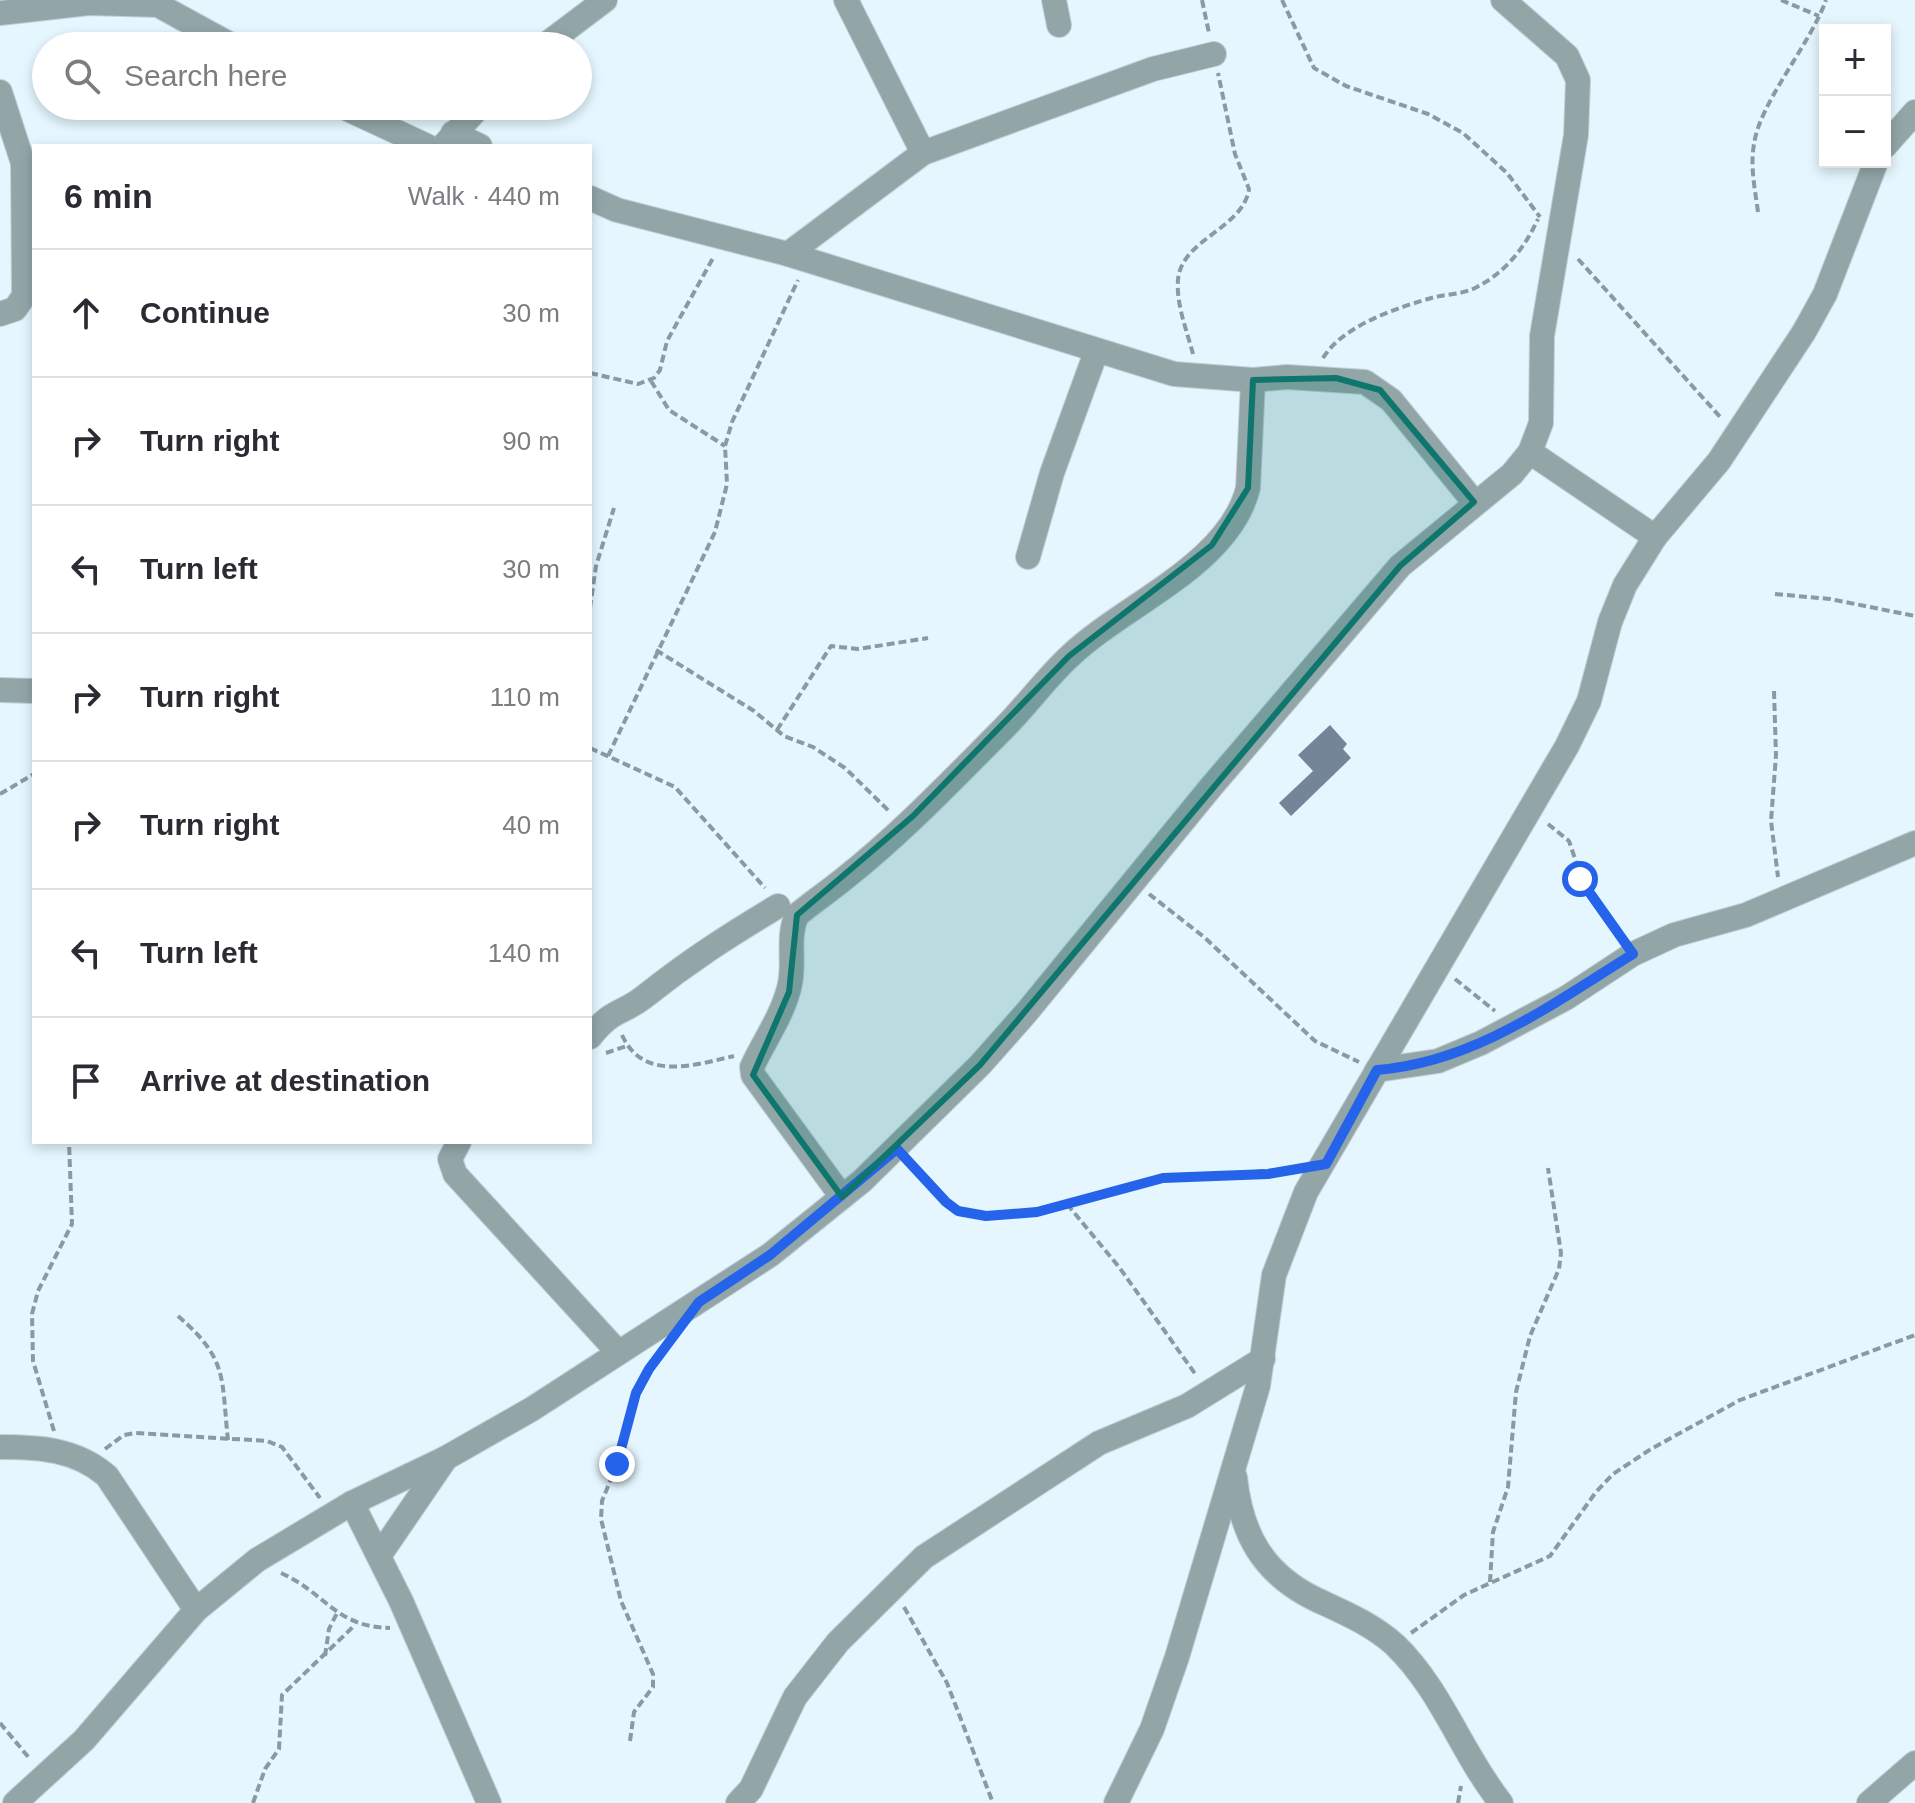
<!DOCTYPE html>
<html lang="en">
<head>
<meta charset="utf-8">
<style>
  :root { --surface:#fff; --page:#f2f2f3; --text:#2b2b33; --muted:#7c7c81; --line:#e1e1e2 }
  body { margin:0; font-family:Helvetica,sans-serif; background:var(--page); color:var(--text) }
  .controls { position:absolute; right:24px; top:24px; display:grid; overflow:hidden; border-radius:0px; box-shadow:0 4px 12px #0003 }
  .controls button { width:72px; height:72px; display:grid; place-items:center; padding:0; border:0; border-bottom:2px solid var(--line); background:var(--surface); color:var(--text); font:40px sans-serif }
  .stop { position:absolute; width:24px; height:24px; margin:-18px; border:6px solid #2563eb; border-radius:50%; background:#fff }
  .stop.end { background:#2563eb; border-color:#fff; box-shadow:0 2px 8px #0008 }
  .list { margin:0; padding:0; list-style:none }
  h2 { display:flex; justify-content:space-between; align-items:center; height:104px; margin:0; padding:0 32px; font-size:34px }
  h2 small { font-size:26px; font-weight:400; color:var(--muted) }
  .list li { display:grid; grid-template-columns:52px 1fr auto; gap:24px; align-items:center; box-sizing:border-box; height:128px; padding:0 32px; border-top:2px solid var(--line) }
  .list b { display:block; font-size:30px; white-space:nowrap }
  .list em { font-size:26px; font-style:normal; color:var(--muted) }
  .icon { flex:none; width:44px; height:44px; fill:none; stroke:currentColor; stroke-width:2; stroke-linecap:round; stroke-linejoin:round }
  .map { position:relative; flex:none; width:1915px; height:1803px; overflow:hidden }
  .search { position:absolute; background:var(--surface); box-shadow:0 4px 12px #0003; left:32px; top:32px; width:560px; height:88px; display:flex; align-items:center; gap:20px; box-sizing:border-box; padding:0 28px; border-radius:44px; color:var(--muted); font-size:30px }
  .panel { position:absolute; background:var(--surface); box-shadow:0 4px 12px #0003; left:32px; top:144px; width:560px; height:1000px; border-radius:0px }
  .map>svg:first-child { display:block }
</style>
</head>
<body>
<div class="map">
<svg width="1915" height="1803" viewBox="0 0 1915 1803">
  <rect width="100%" height="100%" fill="#e5f6fe"/>
  <polygon fill="#738597" points="1330,725 1347,744 1343,749 1351,758 1291,816 1279,803 1313,771 1298,755"/>
  <g fill="none" stroke-linecap="round" stroke-linejoin="round">
    <defs>
      <g id="minor">
        <polyline points="846,0 923,153"/>
        <polyline points="1054,0 1059,25"/>
        <polyline points="0,13 89,3 158,5 233,46"/>
        <polyline points="544,46 605,0"/>
        <polyline points="0,92 23,163 24,296 15,309 0,314"/>
        <polyline points="341,106 427,146"/>
        <polyline points="453,133 480,146"/>
        <polyline points="443,146 480,106"/>
        <polyline points="1885,146 1915,112"/>
        <polyline points="590,198 617,210 788,254 1174,374 1253,380 1287,377 1365,382 1391,400 1474,502"/>
        <polyline points="788,254 923,153 1153,69 1214,54"/>
        <polyline points="1530,452 1655,537"/>
        <polyline points="1028,557 1052,473 1096,352"/>
        <polyline points="0,690 34,691"/>
        <path d="M590,1037C613,1008 621,1015 644,997C689,961 728,936 778,906"/>
        <polyline points="1377,1070 1438,1061 1481,1043 1566,998 1633,954 1674,935 1746,915 1915,843"/>
        <polyline points="459,1142 450,1159 455,1174 617,1351"/>
        <path d="M842,1197L753,1075L752,1067C764,1041 782,1016 789,988C796,964 786,938 797,915C813,902 829,891 845,878C902,833 953,779 1004,728C1027,705 1046,678 1070,656C1123,605 1229,565 1248,488L1253,380"/>
        <path d="M0,1447C39,1447 76,1449 107,1476L196,1610"/>
        <path d="M1235,1477C1241,1533 1262,1573 1315,1599C1343,1612 1372,1624 1395,1645C1441,1689 1462,1754 1501,1803"/>
        <polyline points="352,1503 401,1601 489,1803"/>
        <polyline points="379,1556 446,1458"/>
        <polyline points="15,1803 84,1740 196,1610 257,1560 352,1503 446,1458 532,1409 770,1255 862,1181 980,1065 1026,1013 1211,787 1400,566 1512,474 1530,452 1541,423 1542,336 1576,135 1578,80 1567,56 1503,0"/>
        <polyline points="738,1803 751,1789 795,1697 838,1642 924,1557 1099,1443 1187,1406 1263,1359"/>
        <polyline points="1116,1803 1152,1729 1177,1657 1258,1386 1274,1275 1306,1192 1567,746 1589,701 1610,622 1625,585 1655,537 1719,461 1804,332 1825,294 1876,162"/>
        <polyline points="1869,1803 1915,1763"/>
      </g>
    </defs>
    <use href="#minor" stroke="#c0cfd7" stroke-width="26"/>
    <g stroke="#8b99a0" stroke-width="4" stroke-dasharray="8 4" stroke-linecap="butt">
      <polyline points="1202,0 1209,33"/>
      <polyline points="1282,0 1314,68 1346,86 1428,114 1463,133 1507,173 1540,217"/>
      <polyline points="1781,0 1819,16"/>
      <path d="M1758,212C1755,189 1750,167 1754,144C1760,102 1810,45 1826,0"/>
      <polyline points="1578,259 1722,419"/>
      <path d="M1193,354C1187,331 1176,304 1178,280C1181,239 1243,229 1249,189L1235,154L1218,73"/>
      <path d="M1323,358C1343,325 1399,307 1435,297C1449,294 1464,294 1477,287C1506,272 1525,247 1538,219"/>
      <polyline points="590,373 638,384 654,378 660,370 667,341 713,258"/>
      <polyline points="651,381 669,410 725,446"/>
      <polyline points="1775,594 1830,599 1915,616"/>
      <polyline points="590,608 596,566 614,508"/>
      <polyline points="656,650 754,711 784,736 813,747 845,768 890,812"/>
      <polyline points="1774,691 1776,755 1771,821 1778,877"/>
      <polyline points="777,730 831,646 858,649 928,638"/>
      <polyline points="590,748 675,787 765,888"/>
      <polyline points="608,756 715,532 727,484 725,446 732,422 798,280"/>
      <polyline points="0,794 34,774"/>
      <polyline points="1548,824 1569,841 1586,891 1621,938"/>
      <polyline points="1149,894 1204,937 1315,1041 1359,1062"/>
      <polyline points="1455,979 1495,1011"/>
      <path d="M622,1035C643,1082 695,1065 734,1056"/>
      <polyline points="606,1053 627,1046"/>
      <polyline points="910,1163 958,1211 986,1216 1037,1212 1163,1178 1295,1169"/>
      <polyline points="1067,1204 1119,1267 1196,1375"/>
      <path d="M178,1316C229,1360 221,1378 228,1440"/>
      <polyline points="54,1431 33,1361 32,1314 38,1291 72,1224 69,1142"/>
      <polyline points="105,1449 124,1435 135,1433 267,1441 282,1447 320,1498"/>
      <path d="M281,1573C326,1593 335,1627 390,1628"/>
      <polyline points="1490,1582 1493,1532 1508,1487 1516,1392 1530,1336 1559,1269 1561,1253 1548,1168"/>
      <polyline points="904,1607 947,1683 993,1803"/>
      <polyline points="1411,1633 1464,1595 1550,1556 1596,1492 1613,1474 1651,1449 1740,1400 1915,1335"/>
      <polyline points="325,1656 329,1629 337,1613"/>
      <polyline points="0,1723 30,1759"/>
      <polyline points="630,1741 634,1712 653,1687 653,1674 621,1601 601,1519 602,1501 617,1464 626,1421 636,1393 662,1352"/>
      <polyline points="253,1803 265,1769 279,1749 282,1695 355,1625"/>
      <polyline points="1458,1803 1461,1786"/>
    </g>
    <use href="#minor" stroke="#92a6a8" stroke-width="24"/>
  </g>
  <g fill="none" stroke-linecap="round" stroke-linejoin="round">
    <path stroke="#2563eb" stroke-width="10" d="M617,1464L636,1393L649,1369L699,1302L770,1255L897,1149L946,1202L958,1211L986,1216L1037,1212L1163,1178L1268,1174L1326,1164L1377,1070C1475,1062 1552,1004 1633,954L1580,879"/>
  </g>
  <path fill="#0f766e" fill-opacity="0.2" stroke="#0f766e" stroke-width="6" stroke-linejoin="round" d="M1336,378L1380,390L1474,502L1400,566L980,1065L842,1197L753,1075L789,992L797,915L913,816L1069,656L1212,545L1248,488L1253,380Z"/>
</svg>
<div class="controls">
<button>+</button>
<button>−</button>
</div>
<div class="stop" style="left:1580px;top:879px"></div>
<div class="stop end" style="left:617px;top:1464px"></div>
<div class="search"><svg class="icon" aria-label="search" viewBox="0 0 24 24"><circle cx="10" cy="10" r="6"/><path d="M15 15l6 6"/></svg>Search here</div>
<section class="panel">
<h2>6 min<small>Walk · 440 m</small></h2>
<ul class="list">
<li><svg class="icon" aria-label="ahead" viewBox="0 0 24 24"><path d="M12 20V5M6 11l6-6 6 6"/></svg><div><b>Continue</b></div><em>30 m</em></li>
<li><svg class="icon" aria-label="right" viewBox="0 0 24 24"><path d="M7 20v-9h11M14 6l5 5-5 5"/></svg><div><b>Turn right</b></div><em>90 m</em></li>
<li><svg class="icon" aria-label="left" viewBox="0 0 24 24"><path d="M17 20v-9H6M10 6l-5 5 5 5"/></svg><div><b>Turn left</b></div><em>30 m</em></li>
<li><svg class="icon" aria-label="right" viewBox="0 0 24 24"><path d="M7 20v-9h11M14 6l5 5-5 5"/></svg><div><b>Turn right</b></div><em>110 m</em></li>
<li><svg class="icon" aria-label="right" viewBox="0 0 24 24"><path d="M7 20v-9h11M14 6l5 5-5 5"/></svg><div><b>Turn right</b></div><em>40 m</em></li>
<li><svg class="icon" aria-label="left" viewBox="0 0 24 24"><path d="M17 20v-9H6M10 6l-5 5 5 5"/></svg><div><b>Turn left</b></div><em>140 m</em></li>
<li><svg class="icon" aria-label="arrive" viewBox="0 0 24 24"><path d="M6 21V4h12l-3 4 3 4H6"/></svg><div><b>Arrive at destination</b></div></li>
</ul>
</section>
</div>
</body>
</html>
